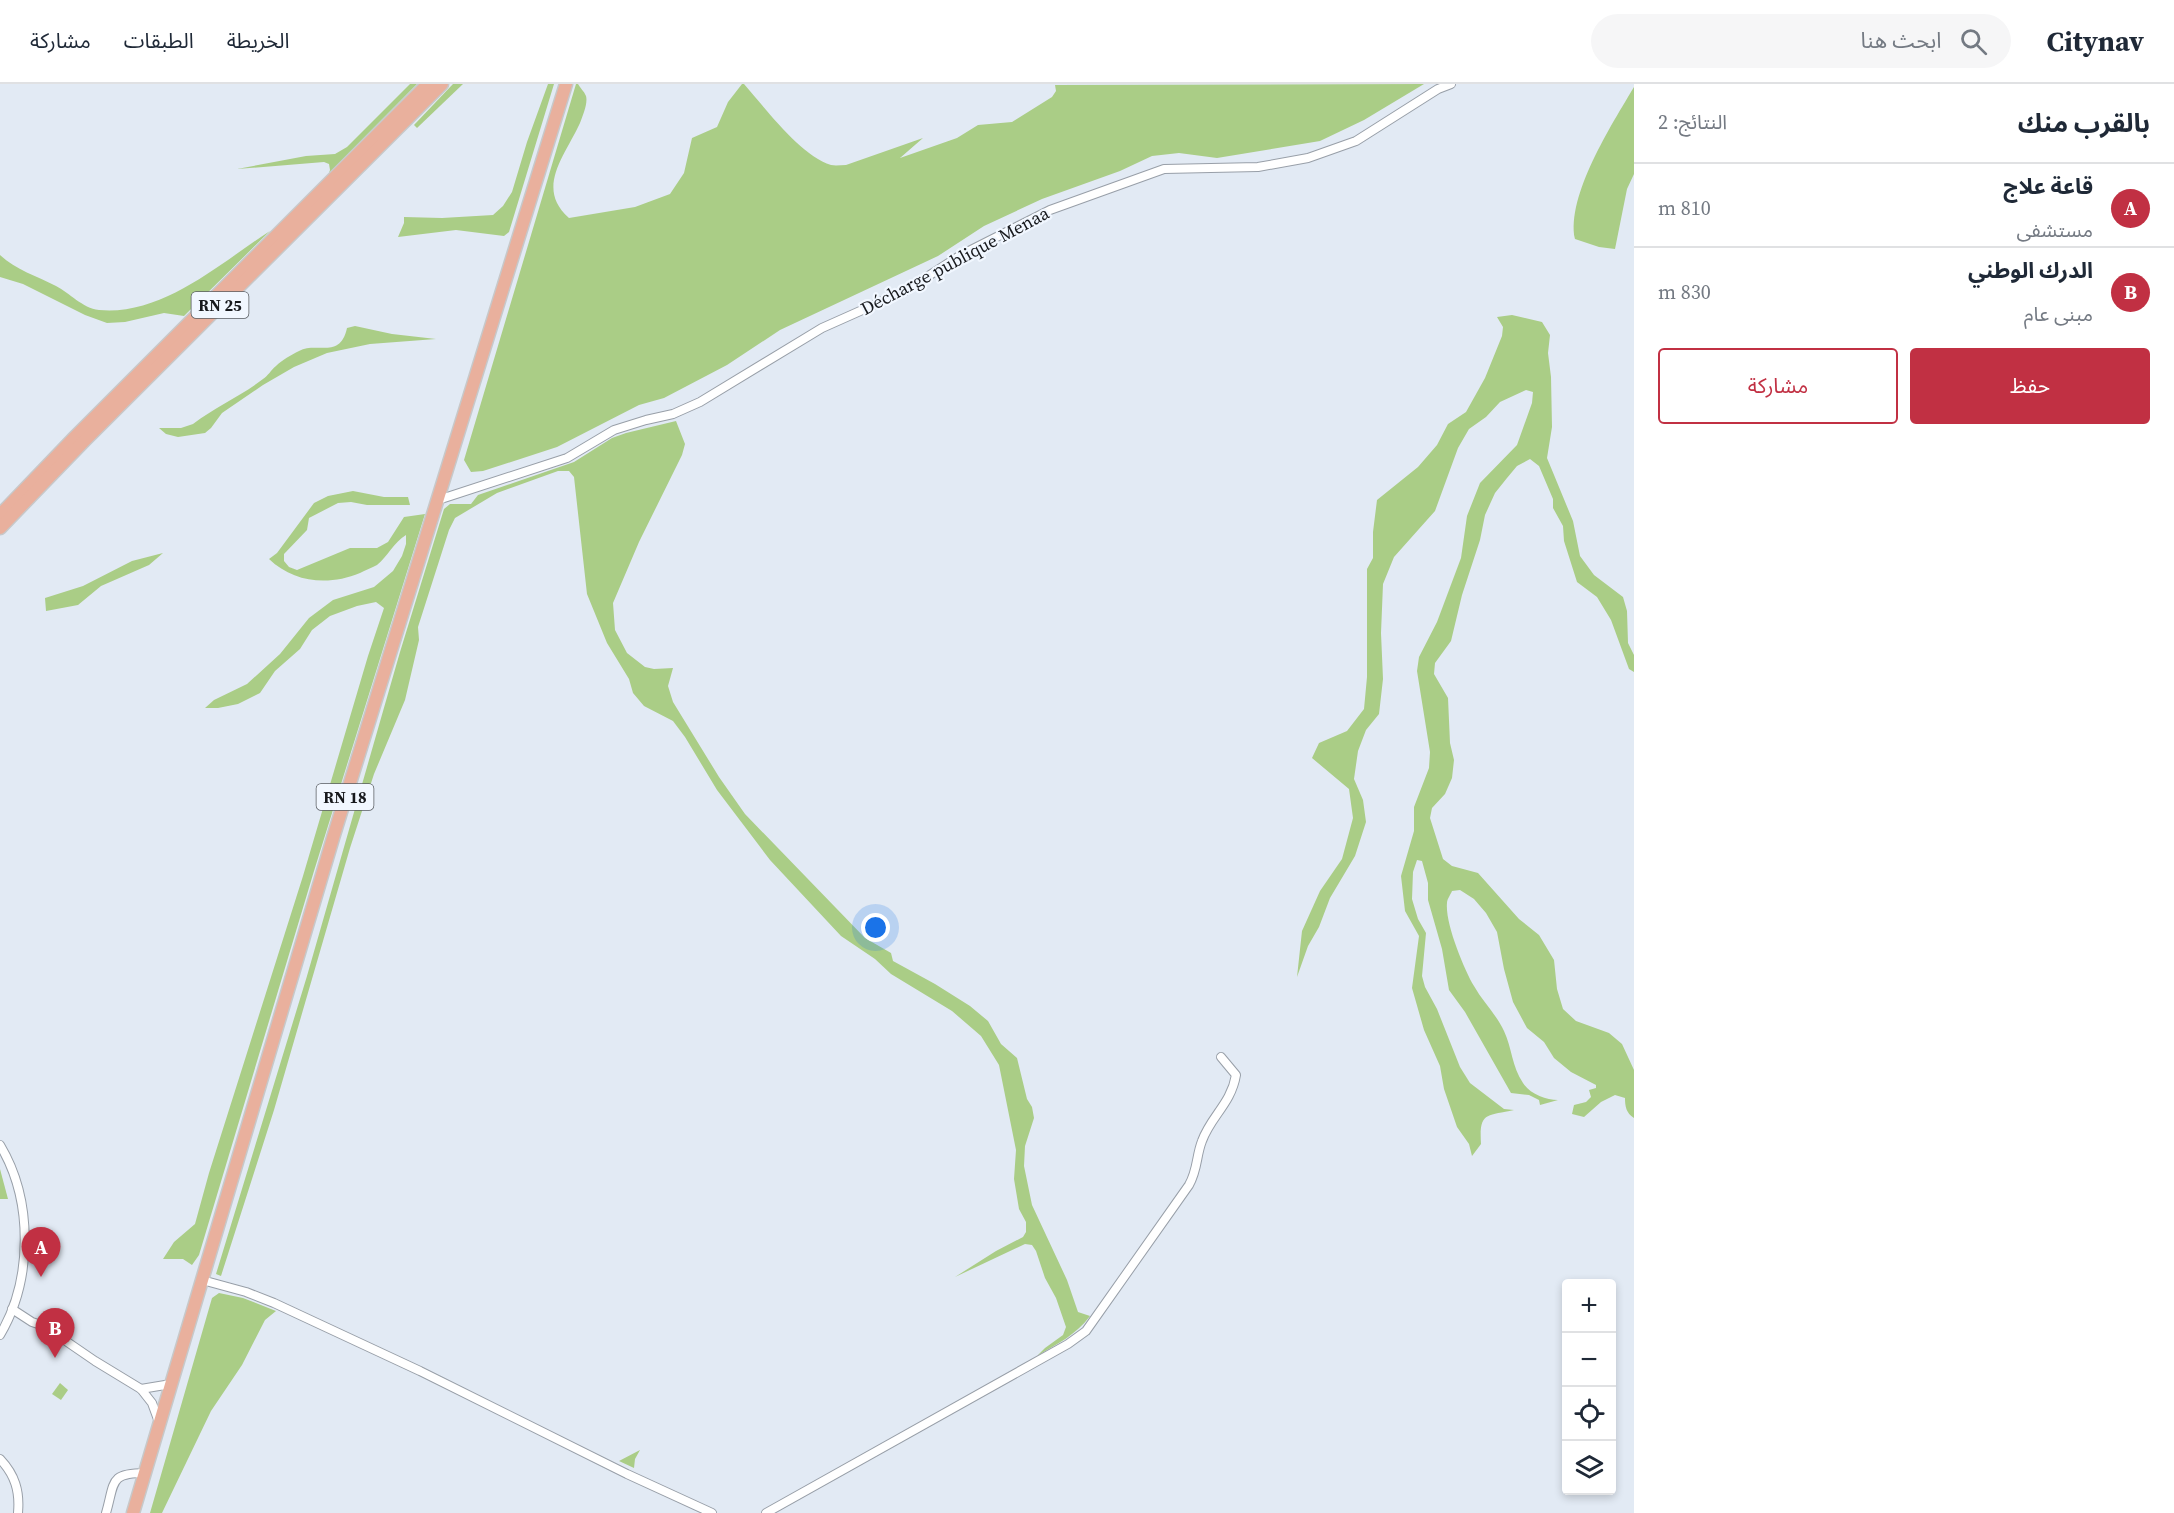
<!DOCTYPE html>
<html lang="ar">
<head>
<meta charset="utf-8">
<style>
  :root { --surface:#fff; --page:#f6f6f7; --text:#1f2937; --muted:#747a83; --line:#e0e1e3; --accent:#c13043 }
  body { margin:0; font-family:"Source Serif 4","Noto Sans Arabic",serif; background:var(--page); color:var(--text); direction:rtl }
  .controls { position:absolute; right:18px; bottom:18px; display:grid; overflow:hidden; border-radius:6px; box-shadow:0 3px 9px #0003 }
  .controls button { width:54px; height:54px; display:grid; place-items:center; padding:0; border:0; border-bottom:2px solid var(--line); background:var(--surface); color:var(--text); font:30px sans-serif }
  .you { position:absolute; left:876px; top:844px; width:21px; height:21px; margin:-15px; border:4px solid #fff; border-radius:50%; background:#1a73e8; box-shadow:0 0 0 9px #1a73e833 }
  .badge { display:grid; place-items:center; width:39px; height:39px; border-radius:50%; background:var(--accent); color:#fff; font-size:20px; font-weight:700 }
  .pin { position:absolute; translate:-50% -50px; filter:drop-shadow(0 2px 3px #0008) }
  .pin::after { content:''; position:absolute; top:32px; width:21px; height:18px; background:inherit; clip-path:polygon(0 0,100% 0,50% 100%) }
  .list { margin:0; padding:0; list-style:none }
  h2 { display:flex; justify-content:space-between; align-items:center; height:78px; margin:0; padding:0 24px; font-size:26px }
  h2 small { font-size:20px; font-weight:400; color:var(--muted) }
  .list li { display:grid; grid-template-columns:39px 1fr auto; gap:18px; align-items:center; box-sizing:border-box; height:84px; padding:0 24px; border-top:2px solid var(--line) }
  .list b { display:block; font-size:22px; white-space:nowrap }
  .list p { margin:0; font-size:20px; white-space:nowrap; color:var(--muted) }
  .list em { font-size:20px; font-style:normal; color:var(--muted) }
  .actions { display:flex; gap:12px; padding:18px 24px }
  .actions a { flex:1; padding:14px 0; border:2px solid var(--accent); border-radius:6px; text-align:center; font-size:21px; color:var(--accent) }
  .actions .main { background:var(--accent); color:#fff }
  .icon { flex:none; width:33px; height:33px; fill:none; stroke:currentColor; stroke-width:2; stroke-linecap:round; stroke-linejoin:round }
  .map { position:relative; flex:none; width:1634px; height:1429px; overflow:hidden; direction:ltr }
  header { display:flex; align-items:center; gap:36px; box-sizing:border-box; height:84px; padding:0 30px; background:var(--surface); border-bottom:2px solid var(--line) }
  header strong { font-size:28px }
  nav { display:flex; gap:33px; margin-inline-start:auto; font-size:21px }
  .search { width:420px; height:54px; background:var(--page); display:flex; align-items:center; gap:15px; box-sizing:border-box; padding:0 21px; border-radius:33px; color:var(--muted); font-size:22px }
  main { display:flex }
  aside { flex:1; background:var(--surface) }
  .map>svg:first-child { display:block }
</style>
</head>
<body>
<header>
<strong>Citynav</strong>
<div class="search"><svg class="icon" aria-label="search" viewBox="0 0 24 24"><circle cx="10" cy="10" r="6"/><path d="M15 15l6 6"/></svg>ابحث هنا</div>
<nav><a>الخريطة</a><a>الطبقات</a><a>مشاركة</a></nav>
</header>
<main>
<aside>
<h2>بالقرب منك<small>النتائج: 2</small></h2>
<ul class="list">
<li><span class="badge">A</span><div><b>قاعة علاج</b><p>مستشفى</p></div><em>810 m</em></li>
<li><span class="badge">B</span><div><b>الدرك الوطني</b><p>مبنى عام</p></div><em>830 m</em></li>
</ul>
<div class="actions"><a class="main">حفظ</a><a>مشاركة</a></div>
</aside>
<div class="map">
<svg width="1634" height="1429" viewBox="0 0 1634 1429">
  <rect width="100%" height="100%" fill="#e2eaf4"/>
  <g fill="#aacd86">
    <polygon points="410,0 417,0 329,89 330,86 329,80 324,78 237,85 306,72 335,70 347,63"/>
    <polygon points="453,0 463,0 417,44 414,41"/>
    <polygon points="548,0 554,0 509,148 504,152 456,146 398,153 404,139 404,133 442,134 493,131 503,122 512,108 527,58"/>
    <path d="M576,0H578C580,4 584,7 586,12C588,19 583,31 580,39C565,72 535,104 569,134L635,123L670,110L684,89L692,54L717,43L728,18L742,0H744C765,24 801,72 831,81C836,82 841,81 846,81L923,54L900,74L957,54L978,41L1012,38L1052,13L1056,7L1055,1L1424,0L1364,36L1320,57L1217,74L1179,69L1152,72L1120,87L1042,115L984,142L938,172L780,246L727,281L664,314L639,321L557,363L483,387L471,388L464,376Z"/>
    <path d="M1634,3V90L1627,105L1615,165L1599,163L1575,155C1566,112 1612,40 1634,3Z"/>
    <path d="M270,147L184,232L164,229L125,238L107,239L85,231L23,200L0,193V171C16,186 37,192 56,202C70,209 82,224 99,226C163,232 220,179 270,147Z"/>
    <path d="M1512,231L1542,238L1550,251L1548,269L1551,293L1552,343L1547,374L1573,437L1580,472L1594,491L1623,513L1627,527L1628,559L1634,571V588L1629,585L1611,536L1597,513L1577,498L1564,457L1563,442L1553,424V415L1539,382L1530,375L1517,382L1507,394L1495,409L1485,431L1480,456L1462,511L1451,557L1435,579L1434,590L1448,614L1450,659L1454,676L1452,694L1445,710L1432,724L1430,734L1443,775L1452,782L1478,789L1519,835L1539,851L1554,876L1557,905L1563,925L1576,937L1609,949L1622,960L1634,986V1034C1626,1029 1625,1022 1625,1014L1615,1011L1601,1018L1584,1033L1572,1030L1574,1021L1586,1018L1591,1013L1589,1006L1596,1004V1001L1571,988L1554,974L1544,958L1527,944L1513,918L1504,885L1497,848L1486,829L1474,815L1460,806L1452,807C1451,810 1447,815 1447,819C1445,839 1464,885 1474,902C1483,918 1496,930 1504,947C1512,964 1512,983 1523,999C1530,1010 1546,1016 1558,1016L1540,1021L1539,1016L1529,1011L1511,1009L1465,928L1449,906L1442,865L1428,816V799L1422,777L1417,776L1413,788L1412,815L1418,835L1426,849L1422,892L1425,903L1437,925L1460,983L1470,999L1504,1025L1514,1026C1486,1032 1479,1028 1481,1060L1472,1072L1469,1060L1457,1043L1444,1005L1440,982L1424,946L1412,904L1419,852L1405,827L1401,792L1414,747V723L1429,684L1430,668L1417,587L1419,573L1437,538L1461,474L1467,432L1480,399L1517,361L1532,319L1533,308L1526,306L1500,318L1486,333L1469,345L1458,364L1435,427L1394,473L1383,500L1381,549L1383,595L1379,630L1366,646L1358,667L1354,695L1363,716L1366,738L1355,772L1330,814L1319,843L1308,862L1297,893L1302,847L1320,807L1342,775L1353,734L1349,705L1312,674L1319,659L1347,647L1364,625L1367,593V485L1373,474V448L1377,416L1418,383L1437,361L1448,340L1466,328L1485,294L1502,252L1503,243L1497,233Z"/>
    <path d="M355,242L392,250L436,255L370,260L327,269L294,283L263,301L222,329L211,344L205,349L178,353L166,350L159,344H181L193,340C215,323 241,312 263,295C268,292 271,286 276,282C282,276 291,271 299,267C317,257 340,276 347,244Z"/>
    <path d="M676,337L685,360L682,371L639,458L613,519L615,546L627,569L645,583L654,585L673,584L668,602L673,618L719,693L745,730L865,854L891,869L893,877L935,900L970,922L988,937L1001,960L1017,974L1027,1015L1032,1023L1034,1034L1025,1062L1024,1082L1032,1121L1067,1196L1078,1228L1090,1232C1076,1251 1057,1260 1037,1272L1045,1264L1063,1251L1066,1243L1056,1214L1045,1194L1036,1167L1032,1161L1025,1160L955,1193L996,1167L1023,1153L1026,1148V1138L1019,1125L1014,1095L1016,1066L999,981L981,952L952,927L891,890L875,875L841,852L770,776L717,706L685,653L673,637L644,622L633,609L629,595L607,559L587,510L574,393L569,387H558L497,409L455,434L449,446L418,543L419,556L405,616L374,690L350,764L274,1026L221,1192L216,1190L307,892L400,568L444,425L450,420H471L478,411L574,378L612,354L626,349Z"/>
    <path d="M353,407L384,413H408L410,421H367L351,418L338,419L309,434L307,446L284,470V477L289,483L297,486L350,464H377L388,458L404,433L425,430L314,787L199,1171L192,1181L183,1175H163L174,1158L195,1140L209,1089L303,792L368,572L384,524L376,518L357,522L330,532L312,546L300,565L275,587L260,609L238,620L218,624H205L214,616L247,600L280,570L309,534L333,516L374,503L393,487L402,472L406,460V451C394,458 388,472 377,481C372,484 365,486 360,489C329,502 294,499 269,475L277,469L314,419L328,412Z"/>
    <polygon points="163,469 149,481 101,502 78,521 46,527 45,514 83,502 132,477"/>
    <polygon points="0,1085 8,1115 0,1115"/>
    <polygon points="219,1209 243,1214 276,1227 265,1236 242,1281 211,1327 162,1429 150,1429 212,1214"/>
    <polygon points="60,1299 68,1306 61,1316 52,1310"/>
    <polygon points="640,1366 635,1375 634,1384 619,1377"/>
  </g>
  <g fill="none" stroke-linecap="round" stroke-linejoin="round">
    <defs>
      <g id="minor">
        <polyline points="438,416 567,374 614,346 646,336 673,330 700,318 822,244 905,207 961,171 1050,126 1164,85 1258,83 1308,74 1356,57 1438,5 1451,0"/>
        <path d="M0,1061C33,1116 33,1195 0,1251"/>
        <polyline points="202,1196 246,1208 274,1219 420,1287 627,1390 712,1429"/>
        <polyline points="12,1225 32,1238 44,1242 95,1277 141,1305 152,1319 159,1338"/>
        <polyline points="141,1305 171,1300"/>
        <path d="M0,1375C15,1391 20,1407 18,1429"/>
        <path d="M106,1429C115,1398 109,1389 145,1389"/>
        <path d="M766,1429L1068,1260L1086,1247L1189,1101C1198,1085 1196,1072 1202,1057C1211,1032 1231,1020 1236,991L1221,973"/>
      </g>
      <g id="primary">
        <polyline points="0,431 75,353 428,0"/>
        <polyline points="0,444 84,357 442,0"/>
        <polyline points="133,1429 333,754 566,0"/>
      </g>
    </defs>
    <use href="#minor" stroke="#989fa8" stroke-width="10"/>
    <use href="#primary" stroke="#c7c8c9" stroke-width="15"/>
    <use href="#minor" stroke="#fff" stroke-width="8"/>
    <use href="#primary" stroke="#e9b09d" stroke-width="12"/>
  </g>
  <g text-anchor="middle" stroke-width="4.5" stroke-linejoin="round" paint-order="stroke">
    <g fill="#f1f7ff" stroke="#585c61" stroke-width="1.5">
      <rect x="191.5" y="208" width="57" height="26" rx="4.5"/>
      <rect x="316.5" y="700" width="57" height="26" rx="4.5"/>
    </g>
    <g font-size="16" font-weight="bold" fill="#17191d">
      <text x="220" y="227">RN 25</text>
      <text x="345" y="719">RN 18</text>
    </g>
    <g font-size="18" fill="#17191d" stroke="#f1f7ff">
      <text transform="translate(955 177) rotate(-28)" y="6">Décharge publique Menaa</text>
    </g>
  </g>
</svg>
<div class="controls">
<button>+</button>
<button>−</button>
<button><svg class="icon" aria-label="locate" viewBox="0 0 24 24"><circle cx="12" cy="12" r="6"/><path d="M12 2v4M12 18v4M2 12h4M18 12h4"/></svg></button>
<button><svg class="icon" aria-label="layers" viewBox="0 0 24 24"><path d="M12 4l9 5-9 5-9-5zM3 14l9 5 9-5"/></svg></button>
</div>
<div class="you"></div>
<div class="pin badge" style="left:41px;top:1193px">A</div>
<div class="pin badge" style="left:55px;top:1274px">B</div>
</div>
</main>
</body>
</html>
